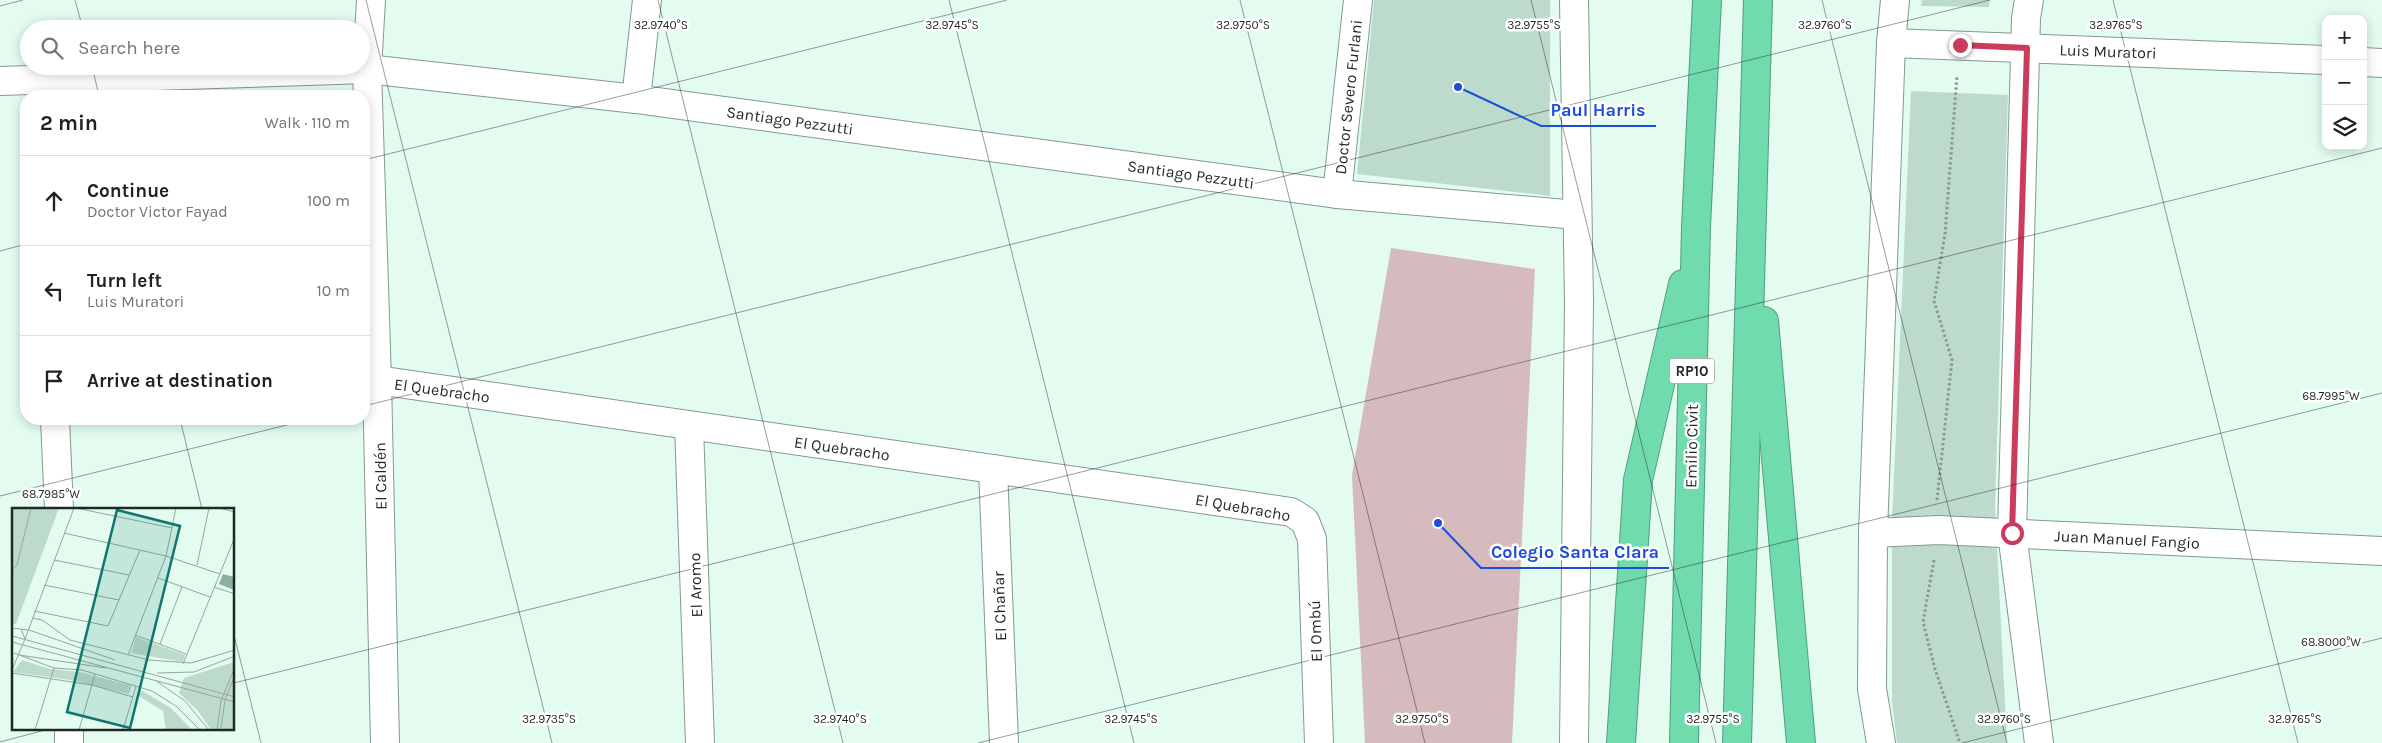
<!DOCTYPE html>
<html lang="en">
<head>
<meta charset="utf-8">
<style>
  :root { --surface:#fff; --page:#f2f2f2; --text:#202124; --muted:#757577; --line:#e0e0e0 }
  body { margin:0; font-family:Karla,sans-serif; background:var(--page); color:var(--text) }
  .controls { position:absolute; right:15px; top:15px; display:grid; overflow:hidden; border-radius:10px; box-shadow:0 2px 12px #0003 }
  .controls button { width:45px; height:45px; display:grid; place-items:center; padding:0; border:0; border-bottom:1px solid var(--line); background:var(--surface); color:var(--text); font:25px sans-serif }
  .stop { position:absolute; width:15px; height:15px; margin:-11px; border:4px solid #ca3b5c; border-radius:50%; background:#fff }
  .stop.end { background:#ca3b5c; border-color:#fff; box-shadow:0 1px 5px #0008 }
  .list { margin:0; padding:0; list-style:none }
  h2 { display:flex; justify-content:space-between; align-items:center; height:65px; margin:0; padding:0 20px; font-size:21px }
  h2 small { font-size:16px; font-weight:400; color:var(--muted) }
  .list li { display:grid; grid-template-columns:32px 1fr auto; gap:15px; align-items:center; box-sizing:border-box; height:90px; padding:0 20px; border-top:1px solid var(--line) }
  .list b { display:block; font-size:19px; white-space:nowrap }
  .list p { margin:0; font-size:16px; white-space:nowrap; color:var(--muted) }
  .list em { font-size:16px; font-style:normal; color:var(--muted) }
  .icon { flex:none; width:28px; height:28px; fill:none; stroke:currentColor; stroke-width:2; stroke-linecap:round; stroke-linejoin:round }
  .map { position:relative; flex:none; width:2382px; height:743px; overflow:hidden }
  .search { position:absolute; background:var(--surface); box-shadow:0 2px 12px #0003; left:20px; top:20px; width:350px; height:55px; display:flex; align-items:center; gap:12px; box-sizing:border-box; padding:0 18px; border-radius:28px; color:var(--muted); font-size:19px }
  .panel { position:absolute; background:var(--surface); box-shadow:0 2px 12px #0003; left:20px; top:90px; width:350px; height:335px; border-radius:20px }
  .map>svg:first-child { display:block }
</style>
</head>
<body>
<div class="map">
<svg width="2382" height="743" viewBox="0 0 2382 743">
  <rect width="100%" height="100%" fill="#e3fcef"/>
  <g fill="#bddbcc">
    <polygon points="1374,0 1550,0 1550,196 1357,174"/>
    <polygon points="1922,0 1990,0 1989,7 1921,6"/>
    <polygon points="1911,91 2008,95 1995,507 2007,743 1897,743 1892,702 1892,521"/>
  </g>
  <polygon fill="#d6bbbe" points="1391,248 1535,269 1512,743 1365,743 1352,475"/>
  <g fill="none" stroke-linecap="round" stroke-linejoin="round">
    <defs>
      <g id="minor">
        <polyline points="371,0 367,69 377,380 385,743"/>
        <polyline points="1574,0 1579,303 1574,743"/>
        <polyline points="2029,0 2026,18 2012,533 2039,743"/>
        <polyline points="1891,43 2326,60"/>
        <polyline points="2363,62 2382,63"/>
        <polyline points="0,81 367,69 636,99 1337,194 1577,215"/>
        <polyline points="636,99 647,0"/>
        <polyline points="1337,194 1358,0"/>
        <polyline points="377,380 1291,512 1305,521 1312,539 1319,743"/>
        <polyline points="55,419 59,509"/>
        <polyline points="689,426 700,743"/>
        <polyline points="993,469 1004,743"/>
        <polyline points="1873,533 1939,530 2382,551"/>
        <polyline points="69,729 69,743"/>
        <polyline points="1881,743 1872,689 1873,533 1891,43 1895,0"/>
      </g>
      <g id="highway">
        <polyline points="1764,321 1801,743"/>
        <polyline points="1621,743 1638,480 1683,284"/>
        <polyline points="1684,743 1696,227 1707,0"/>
        <polyline points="1737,743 1758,0"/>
      </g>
    </defs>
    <use href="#minor" stroke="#839a8e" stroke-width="30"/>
    <use href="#highway" stroke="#549c7d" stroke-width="30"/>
    <g stroke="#899a92" stroke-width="3" stroke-dasharray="2.5 2.5" stroke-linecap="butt">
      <polyline points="1937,500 1952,360 1934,301 1945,234 1957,76"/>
      <polyline points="1934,560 1923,622 1935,669 1960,743"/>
    </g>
    <use href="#minor" stroke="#fff" stroke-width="28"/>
    <use href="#highway" stroke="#70dbad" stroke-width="28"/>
  </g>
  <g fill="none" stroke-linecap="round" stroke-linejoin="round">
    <polyline stroke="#ca3b5c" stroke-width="6" points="1960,45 2027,48 2012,533"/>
  </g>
  <path fill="none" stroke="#1f2824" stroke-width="1" stroke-opacity="0.45" d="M75,0L83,29M366,0L552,743M658,0L843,743M949,0L1134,743M1240,0L1425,743M1531,0L1716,743M1822,0L2007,743M2113,0L2298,743M0,6L23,0M92,66L99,96M364,160L1007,0M0,251L26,244M364,406L1990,0M180,419L202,509M0,496L311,419M234,635L261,743M234,683L2382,148M0,742L49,729M978,743L2382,393M1962,743L2382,638"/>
  <g text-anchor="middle" stroke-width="5" stroke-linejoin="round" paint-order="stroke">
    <rect fill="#fff" stroke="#626866" stroke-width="1" x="1669.5" y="358.5" width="45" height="25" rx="4"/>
    <g font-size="15" font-weight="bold" fill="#1f2824">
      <text x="1692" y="376">RP10</text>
    </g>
    <g font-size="16" fill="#1f2824" stroke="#fff">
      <text transform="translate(2108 51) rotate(2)" y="6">Luis Muratori</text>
      <text transform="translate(1348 97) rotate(-84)" y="6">Doctor Severo Furlani</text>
      <text transform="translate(790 120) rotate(8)" y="6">Santiago Pezzutti</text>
      <text transform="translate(1191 174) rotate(8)" y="6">Santiago Pezzutti</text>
      <text transform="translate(442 390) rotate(8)" y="6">El Quebracho</text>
      <text transform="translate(1691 446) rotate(-89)" y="6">Emilio Civit</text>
      <text transform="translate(842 448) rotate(8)" y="6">El Quebracho</text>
      <text transform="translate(380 476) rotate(-91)" y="6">El Caldén</text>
      <text transform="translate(1243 507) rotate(10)" y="6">El Quebracho</text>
      <text transform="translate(2127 539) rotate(3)" y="6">Juan Manuel Fangio</text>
      <text transform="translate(695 585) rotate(-92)" y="6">El Aromo</text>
      <text transform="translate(999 606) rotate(-92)" y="6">El Chañar</text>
      <text transform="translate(1315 631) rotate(-92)" y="6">El Ombú</text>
    </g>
  </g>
  <g transform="translate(12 508)">
    <rect width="222" height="222" fill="#e3fcef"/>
    <path d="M0,0H47L4,116L0,115ZM124,129L173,147L171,154L119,145ZM10,152L38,161L68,164L120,178L117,186L59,172L1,164ZM222,154V222H199L186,203L167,185L172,170ZM127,181L159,200L180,222H154L151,203L125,187Z" fill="#bddbcc"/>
    <path d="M211,66L222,69V82L207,76Z" fill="#8daf9e"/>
    <path fill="none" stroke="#95a79e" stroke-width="1" d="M64,0L160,20M207,0L223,4M52,25L154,48L208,66M42,52L117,67M185,57L197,0M0,62L5,57L19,0M146,70L198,89M32,77L107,92M202,79L223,86M22,103L96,118L128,42M20,110L30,112L58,132L137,152L179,155L223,142M0,120L16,122M17,122L103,152M123,127L174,146M0,128L223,189M13,131L62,0M0,134L223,194M148,136L170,79M2,145L42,160L70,162L140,183L164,198L188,222M7,147L94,160M116,147L154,48L164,0M171,156L223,29M0,162L13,131L9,121M0,165L80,177L121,189M145,165L182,164L223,148M143,172L173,193L197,222M209,220L213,192L223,167M23,222L42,160M67,222L83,166M111,222L124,178M205,222L209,193L223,159"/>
    <path fill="#0f766e" fill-opacity="0.15" stroke="#0f766e" stroke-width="2.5" d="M105,2L168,18L118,220L55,204Z"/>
    <rect width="222" height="222" fill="none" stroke="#1f2824" stroke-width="2.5"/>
  </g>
  <g font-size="12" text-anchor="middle" fill="#1f2824" stroke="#fff" stroke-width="5" stroke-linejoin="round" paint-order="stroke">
    <text x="952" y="29">32.9745°S</text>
    <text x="1534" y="29">32.9755°S</text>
    <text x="1825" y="29">32.9760°S</text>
    <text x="661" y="29">32.9740°S</text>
    <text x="1243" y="29">32.9750°S</text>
    <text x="2116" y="29">32.9765°S</text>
    <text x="2331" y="400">68.7995°W</text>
    <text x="51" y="498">68.7985°W</text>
    <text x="2331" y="646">68.8000°W</text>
    <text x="549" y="723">32.9735°S</text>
    <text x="840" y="723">32.9740°S</text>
    <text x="1131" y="723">32.9745°S</text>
    <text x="1422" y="723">32.9750°S</text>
    <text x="1713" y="723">32.9755°S</text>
    <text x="2004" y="723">32.9760°S</text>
    <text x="2295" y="723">32.9765°S</text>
  </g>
  <path fill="none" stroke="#1d4ed8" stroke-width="2" d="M1458 87L1541 126H1656M1438 523L1481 568H1669"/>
  <g fill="#1d4ed8" stroke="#fff" stroke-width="2">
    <circle cx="1458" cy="87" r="5"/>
    <circle cx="1438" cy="523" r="5"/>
  </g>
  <g font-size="18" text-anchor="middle" font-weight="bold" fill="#1d4ed8" stroke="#fff" stroke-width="5" stroke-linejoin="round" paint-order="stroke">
    <text x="1598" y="116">Paul Harris</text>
    <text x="1575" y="558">Colegio Santa Clara</text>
  </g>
</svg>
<div class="controls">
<button>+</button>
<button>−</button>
<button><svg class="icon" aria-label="layers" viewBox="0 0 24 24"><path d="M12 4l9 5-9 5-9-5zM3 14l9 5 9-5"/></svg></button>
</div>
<div class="stop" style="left:2012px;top:533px"></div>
<div class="stop end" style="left:1960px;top:45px"></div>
<div class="search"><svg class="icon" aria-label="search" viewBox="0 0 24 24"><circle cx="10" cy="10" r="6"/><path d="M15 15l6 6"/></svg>Search here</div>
<section class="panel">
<h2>2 min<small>Walk · 110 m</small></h2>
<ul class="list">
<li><svg class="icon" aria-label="ahead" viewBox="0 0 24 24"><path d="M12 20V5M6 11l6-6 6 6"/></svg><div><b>Continue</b><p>Doctor Victor Fayad</p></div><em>100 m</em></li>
<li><svg class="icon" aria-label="left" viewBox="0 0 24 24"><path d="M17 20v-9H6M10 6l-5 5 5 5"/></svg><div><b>Turn left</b><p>Luis Muratori</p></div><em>10 m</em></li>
<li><svg class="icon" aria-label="arrive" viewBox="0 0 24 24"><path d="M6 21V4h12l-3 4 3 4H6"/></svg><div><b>Arrive at destination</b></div></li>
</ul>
</section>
</div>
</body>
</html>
